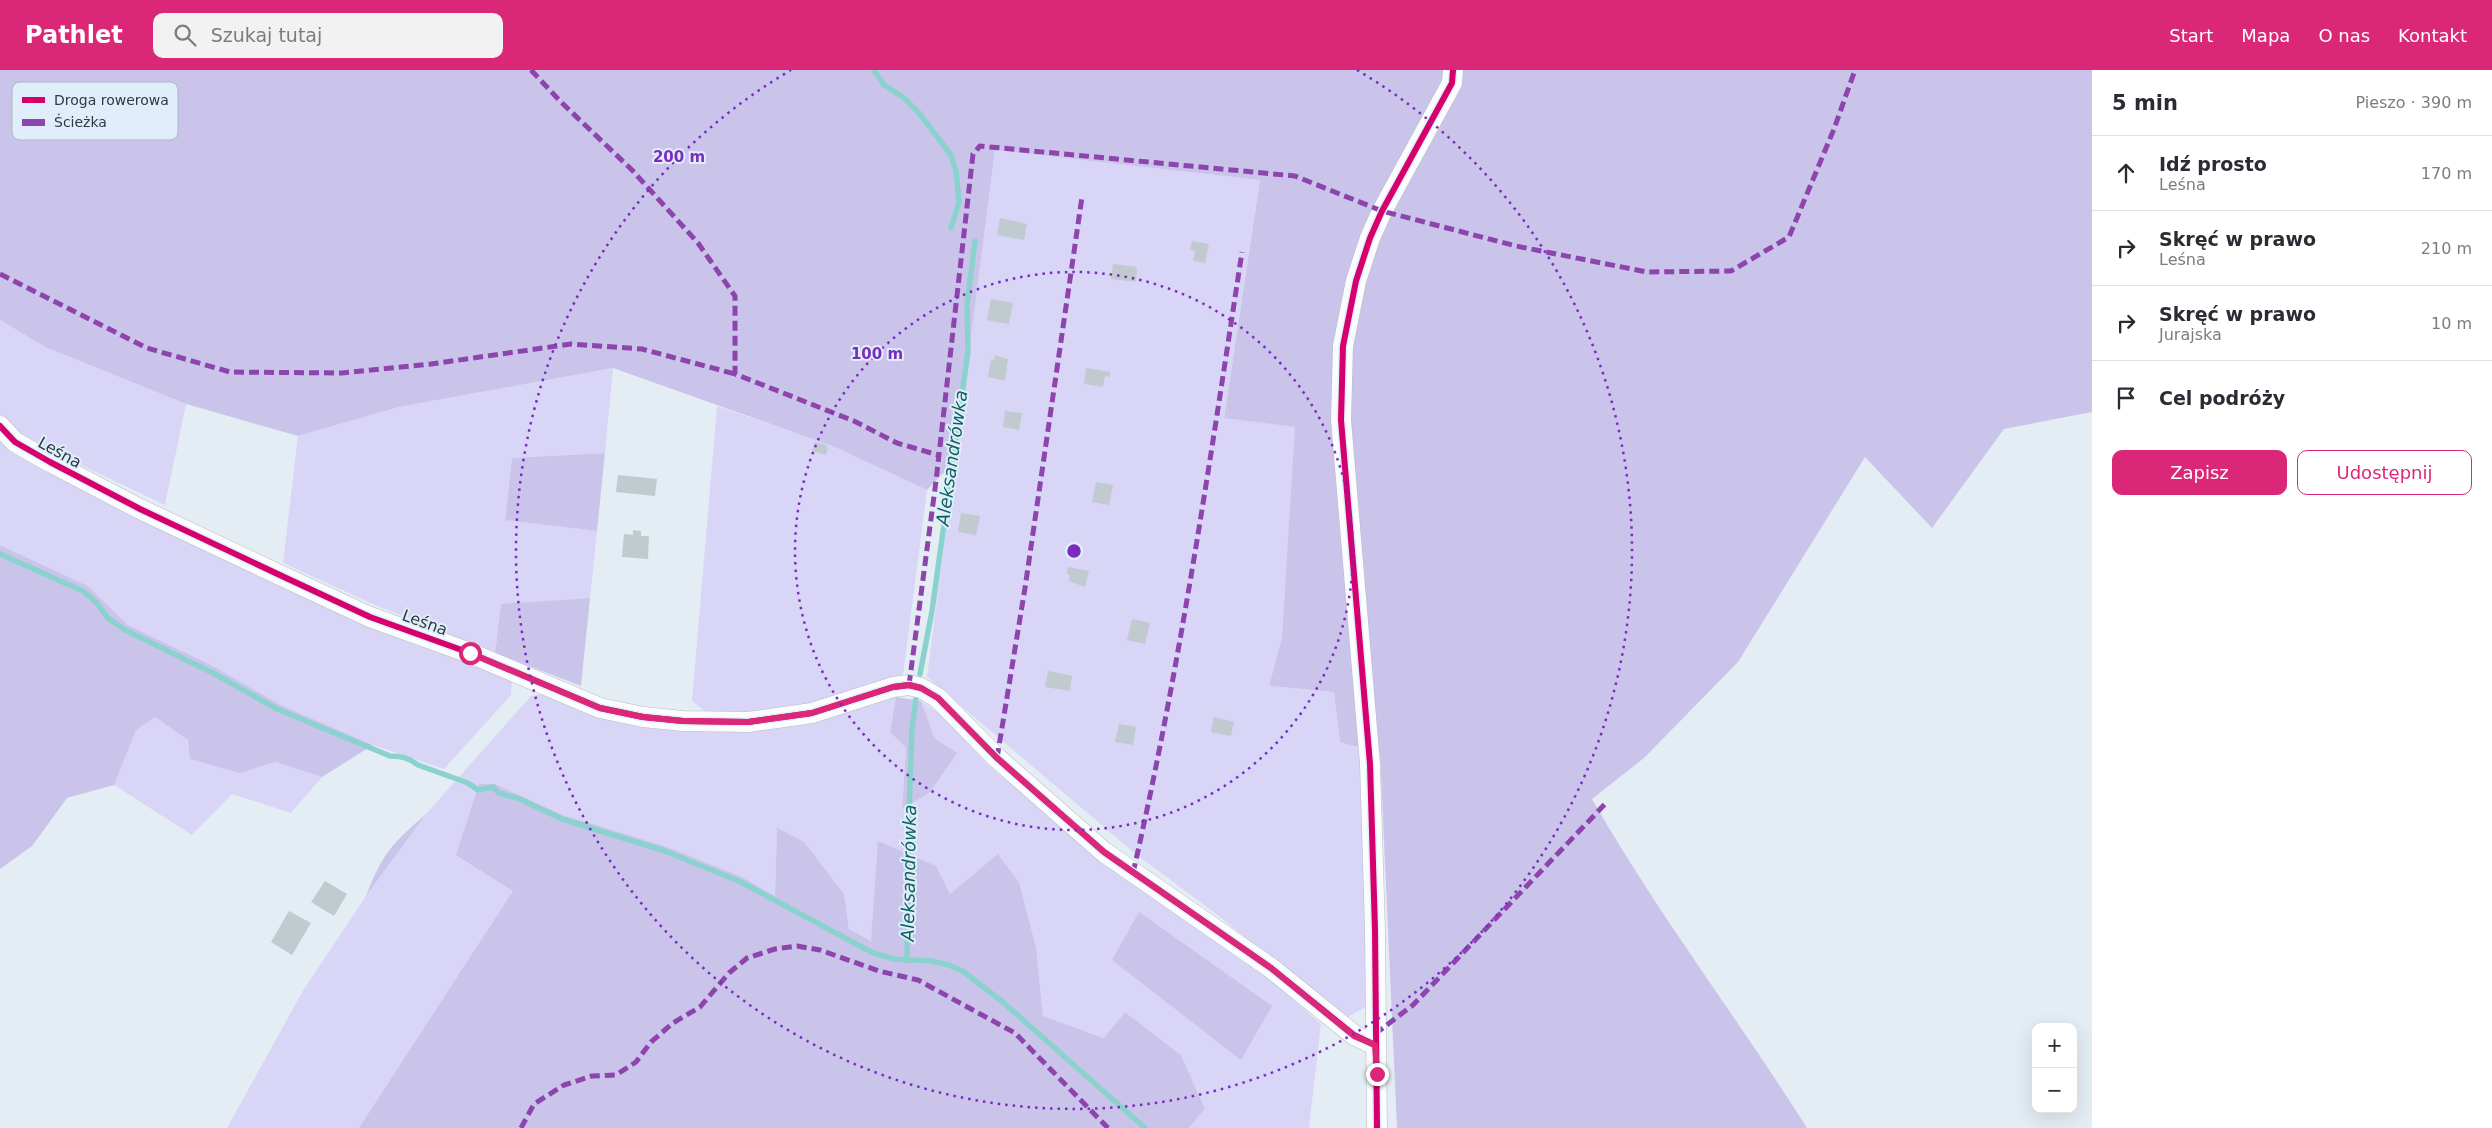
<!DOCTYPE html>
<html lang="pl">
<head>
<meta charset="utf-8">
<style>
  :root { --surface:#fff; --page:#f2f2f3; --text:#2b2b33; --muted:#7c7c81; --line:#e1e1e2; --accent:#db2777 }
  body { margin:0; font-family:"DejaVu Sans",sans-serif; background:var(--page); color:var(--text) }
  .controls { position:absolute; right:15px; bottom:15px; display:grid; overflow:hidden; border-radius:10px; box-shadow:0 5px 20px #0002 }
  .controls button { width:45px; height:45px; display:grid; place-items:center; padding:0; border:0; border-bottom:1px solid var(--line); background:var(--surface); color:var(--text); font:25px sans-serif }
  .stop { position:absolute; width:15px; height:15px; margin:-11px; border:4px solid #db2777; border-radius:50%; background:#fff }
  .stop.end { background:#db2777; border-color:#fff; box-shadow:0 1px 5px #0008 }
  .list { margin:0; padding:0; list-style:none }
  h2 { display:flex; justify-content:space-between; align-items:center; height:65px; margin:0; padding:0 20px; font-size:21px }
  h2 small { font-size:16px; font-weight:400; color:var(--muted) }
  .list li { display:grid; grid-template-columns:32px 1fr auto; gap:15px; align-items:center; box-sizing:border-box; height:75px; padding:0 20px; border-top:1px solid var(--line) }
  .list b { display:block; font-size:19px; white-space:nowrap }
  .list p { margin:0; font-size:16px; white-space:nowrap; color:var(--muted) }
  .list em { font-size:16px; font-style:normal; color:var(--muted) }
  .actions { display:flex; gap:10px; padding:15px 20px }
  .actions a { flex:1; padding:11px 0; border:1px solid var(--accent); border-radius:10px; text-align:center; font-size:18px; color:var(--accent) }
  .actions .main { background:var(--accent); color:#fff }
  .icon { flex:none; width:28px; height:28px; fill:none; stroke:currentColor; stroke-width:2; stroke-linecap:round; stroke-linejoin:round }
  .map { position:relative; flex:none; width:2092px; height:1058px; overflow:hidden }
  header { display:flex; align-items:center; gap:30px; box-sizing:border-box; height:70px; padding:0 25px; background:var(--accent); color:#fff }
  header strong { font-size:24px }
  nav { display:flex; gap:28px; margin-inline-start:auto; font-size:18px }
  .search { width:350px; height:45px; background:var(--page); display:flex; align-items:center; gap:12px; box-sizing:border-box; padding:0 18px; border-radius:10px; color:var(--muted); font-size:19px }
  main { display:flex }
  aside { flex:1; background:var(--surface) }
  .map>svg:first-child { display:block }
</style>
</head>
<body>
<header>
<strong>Pathlet</strong>
<div class="search"><svg class="icon" aria-label="search" viewBox="0 0 24 24"><circle cx="10" cy="10" r="6"/><path d="M15 15l6 6"/></svg>Szukaj tutaj</div>
<nav><a>Start</a><a>Mapa</a><a>O nas</a><a>Kontakt</a></nav>
</header>
<main>
<div class="map">
<svg width="2092" height="1058" viewBox="0 0 2092 1058">
  <rect width="100%" height="100%" fill="#e5edf4"/>
  <g fill="#d9d5f7">
    <polygon points="995,80 1260,110 1224,347 1296,357 1282,567 1269,616 1334,622 1340,671 1363,678 1367,936 1345,949 1215,843 1137,785 927,607"/>
    <polygon points="0,250 45,277 186,334 165,435 14,363 0,346"/>
    <polygon points="613,298 605,383 512,388 505,449 597,461 590,528 501,535 495,583 375,535 283,493 298,366 399,337"/>
    <polygon points="717,336 836,377 927,420 903,605 813,637 749,644 707,643 692,631"/>
    <polygon points="0,369 369,554 512,611 511,625 444,699 373,675 281,635 213,596 128,555 88,516 0,475"/>
    <polygon points="547,623 598,646 666,660 733,661 814,652 896,627 890,662 906,678 902,738 935,669 921,631 939,643 990,697 1130,810 1268,908 1321,954 1309,1058 1189,1058 1205,1039 1181,985 1125,942 1105,968 1043,946 1036,877 1019,812 999,785 950,824 872,871 849,859 844,824 777,759 775,827 742,807 563,745 495,714 513,821 361,1058 227,1058 304,919 366,826 426,744 531,626"/>
    <polygon points="155,647 240,702 275,692 322,707 291,743 232,724 192,765 114,715 136,659"/>
  </g>
  <g fill="#cac4eb">
    <path d="M0,0H2092V342L2004,359L1932,458L1865,387L1738,592L1644,688L1592,729C1657,843 1737,947 1807,1058H1397L1380,683L1340,672L1334,622L1269,616L1282,567L1295,357L1224,348L1260,110L995,80L955,391L927,420L835,377L613,298L399,337L298,366L186,334L45,277L0,250Z"/>
    <polygon points="605,383 597,461 505,450 512,388"/>
    <polygon points="0,475 88,516 128,555 213,596 281,635 373,675 322,707 275,692 240,703 190,689 188,670 155,647 136,660 114,715 67,728 32,776 0,799"/>
    <polygon points="590,528 581,616 495,583 501,534"/>
    <polygon points="896,627 921,631 935,669 957,683 930,722 902,739 906,678 890,662"/>
    <polygon points="479,714 495,714 563,745 667,777 742,807 775,826 777,758 804,772 844,824 849,859 871,871 878,771 936,796 950,824 998,784 1019,812 1036,877 1043,946 1104,968 1125,942 1181,985 1205,1039 1189,1058 359,1058 513,821 456,785"/>
    <path d="M426,744L366,826C383,782 392,774 426,744Z"/>
    <polygon points="1139,842 1272,936 1241,990 1112,890"/>
  </g>
  <g fill="none" stroke-linecap="round" stroke-linejoin="round">
    <g stroke="#8bd2cf" stroke-width="5.5">
      <polyline points="874,0 884,15 903,27 919,43 951,85 956,101 959,132 951,158"/>
      <path d="M0,484L83,521L96,532L108,548L125,560L213,603L277,639L390,686C402,686 409,688 418,695L468,713L478,720L493,717L499,723L520,729L562,749L665,781L741,812L873,883L894,889L931,891L949,895L964,902L1004,933L1145,1058"/>
      <polyline points="920,604 932,541 968,281 967,235 975,171"/>
      <polyline points="907,891 908,772 912,658 916,628"/>
    </g>
  </g>
  <g fill="#c0cacf">
    <polygon points="1000,148 1027,154 1024,170 997,165"/>
    <polygon points="1192,171 1209,174 1205,193 1193,191 1195,181 1190,180"/>
    <polygon points="1113,194 1137,197 1136,212 1111,209"/>
    <polygon points="991,229 1013,233 1009,254 987,250"/>
    <polygon points="995,285 1008,289 1005,311 988,307 991,289 994,290"/>
    <polygon points="1086,298 1110,302 1110,307 1105,306 1103,317 1084,314"/>
    <polygon points="1005,341 1022,343 1019,360 1003,357"/>
    <polygon points="815,372 828,376 826,385 812,381"/>
    <polygon points="618,405 657,409 655,426 616,422"/>
    <polygon points="1096,412 1113,415 1109,435 1092,432"/>
    <polygon points="961,443 980,446 976,465 958,462"/>
    <polygon points="633,460 641,461 641,466 649,466 648,489 622,487 624,464 633,465"/>
    <polygon points="1068,497 1089,501 1085,517 1069,511 1070,505 1067,504"/>
    <polygon points="1132,549 1150,553 1145,574 1127,570"/>
    <polygon points="1048,601 1072,606 1070,621 1045,617"/>
    <polygon points="1214,647 1234,652 1231,666 1211,662"/>
    <polygon points="1119,654 1136,657 1133,675 1115,672"/>
    <polygon points="325,811 347,824 334,846 311,832"/>
    <polygon points="289,841 311,853 292,885 271,872"/>
  </g>
  <g fill="none" stroke-linecap="round" stroke-linejoin="round">
    <defs>
      <g id="street">
        <polyline points="0,356 15,372 50,392 140,439 284,507 370,547 470,583 600,638 643,647 683,651 748,652 812,643 893,617 909,615 921,618 938,628 997,688 1104,782 1271,898 1354,965 1375,975"/>
        <polyline points="1377,1058 1375,860 1370,694 1341,350 1343,276 1356,211 1370,168 1382,141 1452,13 1453,0"/>
      </g>
    </defs>
    <use href="#street" stroke="#b5bdc3" stroke-width="21"/>
    <use href="#street" stroke="#fbfcfd" stroke-width="20"/>
    <g stroke="#8e44ad" stroke-width="5" stroke-dasharray="10 5" stroke-linecap="butt">
      <polyline points="531,0 561,32 632,100 698,173 735,226 735,304 854,351 897,373 938,385"/>
      <polyline points="0,204 147,278 230,302 342,303 431,294 571,274 642,279 735,304"/>
      <polyline points="909,615 936,411 973,84 980,76 1295,106 1382,141 1516,176 1647,202 1731,201 1789,167 1834,59 1855,0"/>
      <polyline points="997,688 1025,518 1082,127"/>
      <path d="M1133,803C1180,598 1210,390 1242,182"/>
      <polyline points="1375,964 1413,935 1607,732"/>
      <polyline points="521,1058 534,1034 564,1015 592,1006 616,1005 636,992 651,972 673,953 700,937 729,903 747,888 775,879 797,876 820,880 879,901 918,910 1015,963 1108,1058"/>
    </g>
    <defs>
      <g id="cycleway">
        <polyline points="0,356 15,372 50,392 140,439 284,507 370,547 470,583 600,638 643,647 683,651 748,652 812,643 893,617 909,615 921,618 938,628 997,688 1104,782 1271,898 1354,965 1375,975"/>
        <polyline points="1377,1058 1375,860 1370,694 1341,350 1343,276 1356,211 1370,168 1382,141 1452,13 1453,0"/>
      </g>
    </defs>
    <use href="#cycleway" stroke="#dfeefa" stroke-width="9"/>
    <use href="#cycleway" stroke="#d6006c" stroke-width="6"/>
  </g>
  <g fill="none" stroke-linecap="round" stroke-linejoin="round">
    <polyline stroke="#db2777" stroke-width="6" points="470,583 600,638 643,647 683,651 748,652 812,643 893,617 909,615 921,618 938,628 997,688 1104,782 1271,898 1354,966 1375,975 1377,1004"/>
  </g>
  <g fill="none" stroke="#7b2cbf" stroke-width="2.5" stroke-dasharray="2.5 5">
    <circle cx="1074" cy="481" r="279"/>
    <path d="M1357 0A558 558 0 1 1 791 0"/>
  </g>
  <g text-anchor="middle" stroke-width="4" stroke-linejoin="round" paint-order="stroke">
    <g font-size="16" fill="#303941" stroke="#dfeefa">
      <text transform="translate(60 382) rotate(29)" y="6">Leśna</text>
      <text transform="translate(425 552) rotate(20)" y="6">Leśna</text>
    </g>
    <g font-size="18" font-style="italic" fill="#0e625e" stroke="#dfeefa">
      <text transform="translate(952 388) rotate(-82)" y="6">Aleksandrówka</text>
      <text transform="translate(909 803) rotate(-89)" y="6">Aleksandrówka</text>
    </g>
  </g>
  <rect x="12" y="12" width="166" height="58" rx="8" fill="#dfeefa" stroke="#aab8c2" stroke-width="1"/>
  <rect x="22" y="27" width="23" height="6" fill="#d6006c"/>
  <rect x="22" y="49" width="23" height="7" fill="#8e44ad"/>
  <g font-size="14" fill="#303941">
    <text x="54" y="35">Droga rowerowa</text>
    <text x="54" y="57">Ścieżka</text>
  </g>
  <circle cx="1074" cy="481" r="8" fill="#7b2cbf" stroke="#dfeefa" stroke-width="2.5"/>
  <g font-size="15" text-anchor="middle" font-weight="bold" fill="#7b2cbf" stroke="#dfeefa" stroke-width="4" stroke-linejoin="round" paint-order="stroke">
    <text x="679" y="92">200 m</text>
    <text x="877" y="289">100 m</text>
  </g>
</svg>
<div class="controls">
<button>+</button>
<button>−</button>
</div>
<div class="stop" style="left:470px;top:583px"></div>
<div class="stop end" style="left:1377px;top:1004px"></div>
</div>
<aside>
<h2>5 min<small>Pieszo · 390 m</small></h2>
<ul class="list">
<li><svg class="icon" aria-label="ahead" viewBox="0 0 24 24"><path d="M12 20V5M6 11l6-6 6 6"/></svg><div><b>Idź prosto</b><p>Leśna</p></div><em>170 m</em></li>
<li><svg class="icon" aria-label="right" viewBox="0 0 24 24"><path d="M7 20v-9h11M14 6l5 5-5 5"/></svg><div><b>Skręć w prawo</b><p>Leśna</p></div><em>210 m</em></li>
<li><svg class="icon" aria-label="right" viewBox="0 0 24 24"><path d="M7 20v-9h11M14 6l5 5-5 5"/></svg><div><b>Skręć w prawo</b><p>Jurajska</p></div><em>10 m</em></li>
<li><svg class="icon" aria-label="arrive" viewBox="0 0 24 24"><path d="M6 21V4h12l-3 4 3 4H6"/></svg><div><b>Cel podróży</b></div></li>
</ul>
<div class="actions"><a class="main">Zapisz</a><a>Udostępnij</a></div>
</aside>
</main>
</body>
</html>
